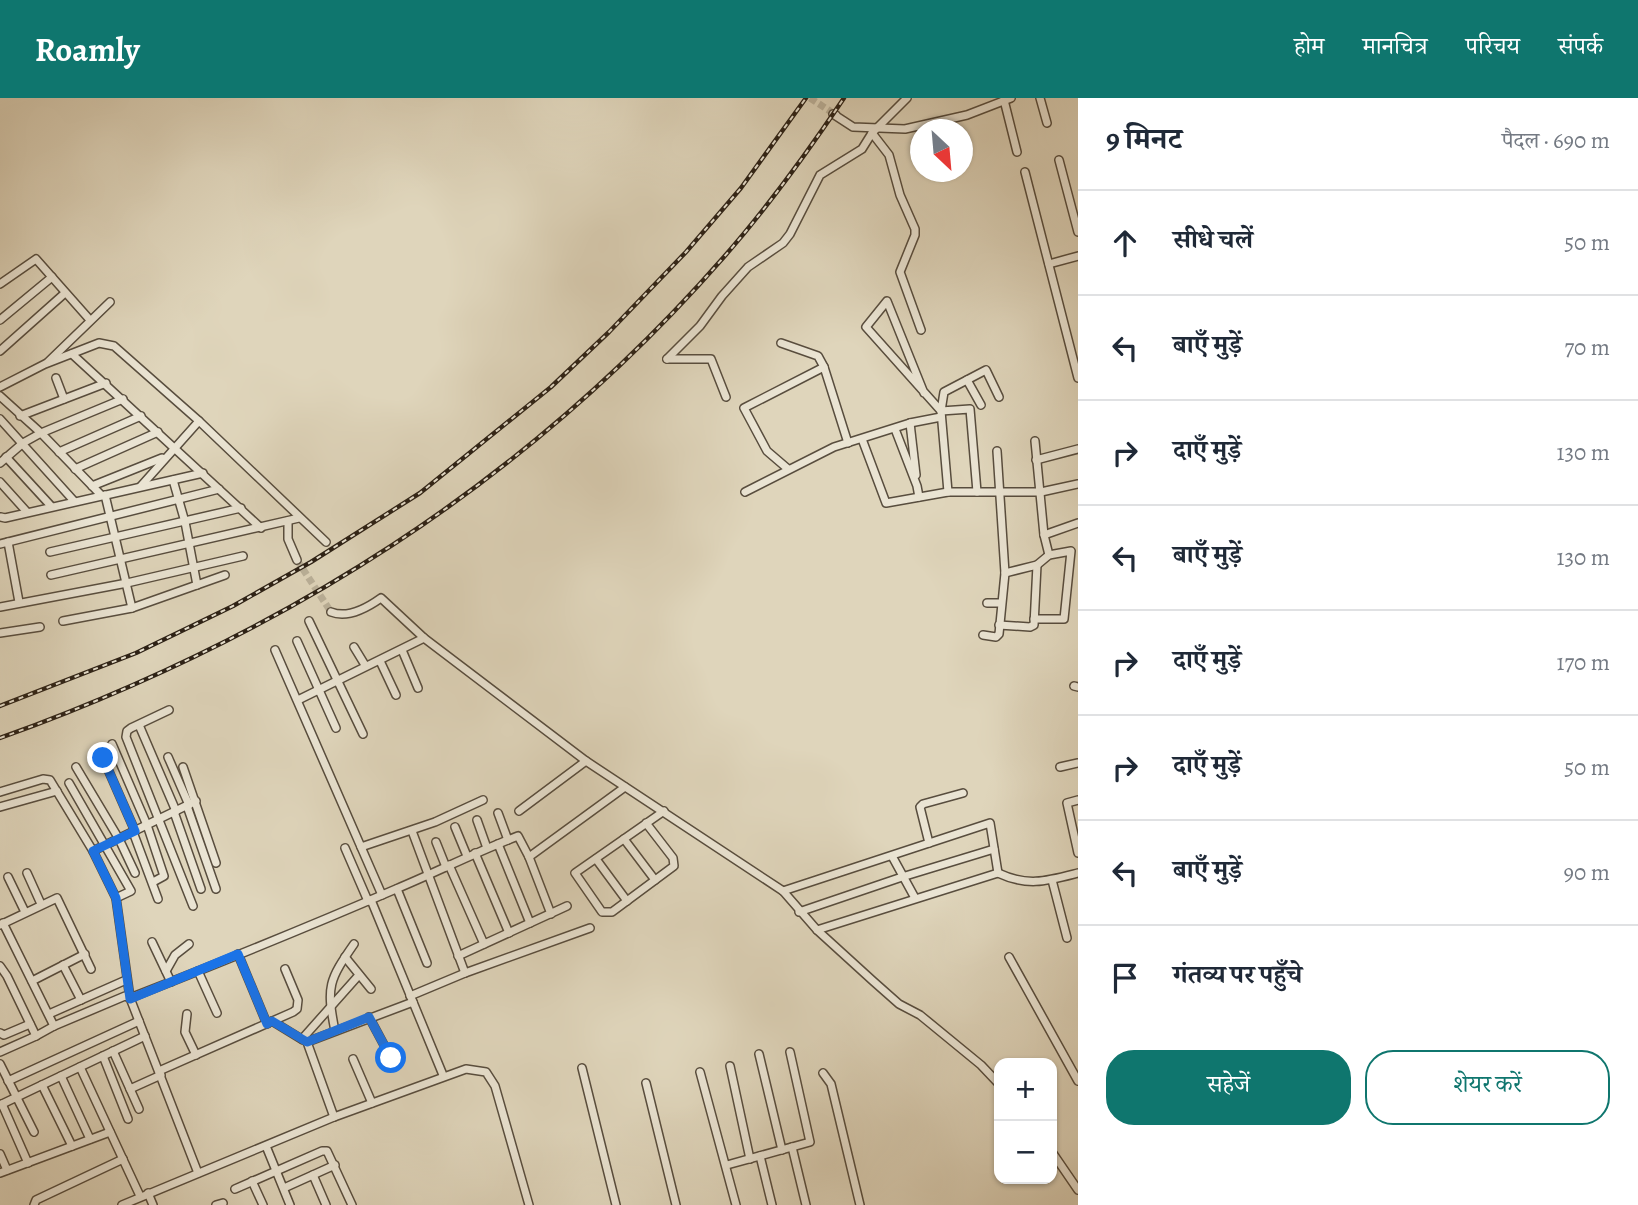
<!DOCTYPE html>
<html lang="hi">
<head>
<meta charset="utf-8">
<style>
  :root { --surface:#fff; --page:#f6f6f7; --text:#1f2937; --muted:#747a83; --line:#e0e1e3; --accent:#0f766e }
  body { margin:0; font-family:Alegreya,"Noto Serif Devanagari",serif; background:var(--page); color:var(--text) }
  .controls { position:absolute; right:21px; bottom:21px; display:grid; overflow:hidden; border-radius:14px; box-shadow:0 2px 5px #0004 }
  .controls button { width:63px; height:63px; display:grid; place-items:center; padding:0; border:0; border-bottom:2px solid var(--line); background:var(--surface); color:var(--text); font:35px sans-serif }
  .compass { position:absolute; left:910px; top:21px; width:63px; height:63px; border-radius:50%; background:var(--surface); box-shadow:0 2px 5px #0004; rotate:154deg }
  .stop { position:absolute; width:21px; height:21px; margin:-16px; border:5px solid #1a73e8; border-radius:50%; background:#fff }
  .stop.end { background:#1a73e8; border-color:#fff; box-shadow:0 2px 7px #0008 }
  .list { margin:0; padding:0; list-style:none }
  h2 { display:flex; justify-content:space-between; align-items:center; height:91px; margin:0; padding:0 28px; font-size:30px }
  h2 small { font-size:23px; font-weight:400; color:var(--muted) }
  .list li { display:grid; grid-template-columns:46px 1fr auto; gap:21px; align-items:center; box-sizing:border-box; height:105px; padding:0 28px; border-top:2px solid var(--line) }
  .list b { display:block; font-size:26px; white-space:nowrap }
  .list em { font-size:23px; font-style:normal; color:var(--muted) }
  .actions { display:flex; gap:14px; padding:21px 28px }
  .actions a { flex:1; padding:16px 0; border:2px solid var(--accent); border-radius:28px; text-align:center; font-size:24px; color:var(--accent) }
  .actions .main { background:var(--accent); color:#fff }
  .icon { flex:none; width:38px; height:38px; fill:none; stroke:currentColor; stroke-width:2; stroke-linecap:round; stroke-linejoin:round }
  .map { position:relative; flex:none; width:1078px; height:1107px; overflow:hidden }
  header { display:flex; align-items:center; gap:42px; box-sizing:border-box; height:98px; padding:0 35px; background:var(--accent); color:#fff }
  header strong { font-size:33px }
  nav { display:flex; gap:38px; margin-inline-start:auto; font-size:24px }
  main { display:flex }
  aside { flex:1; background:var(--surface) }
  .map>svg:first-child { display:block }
</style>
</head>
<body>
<header>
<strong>Roamly</strong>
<nav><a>होम</a><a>मानचित्र</a><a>परिचय</a><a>संपर्क</a></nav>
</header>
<main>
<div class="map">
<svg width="1078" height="1107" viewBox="0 0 1078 1107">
  <rect width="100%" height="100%" fill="#dfd5bb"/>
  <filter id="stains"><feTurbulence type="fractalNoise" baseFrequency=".00286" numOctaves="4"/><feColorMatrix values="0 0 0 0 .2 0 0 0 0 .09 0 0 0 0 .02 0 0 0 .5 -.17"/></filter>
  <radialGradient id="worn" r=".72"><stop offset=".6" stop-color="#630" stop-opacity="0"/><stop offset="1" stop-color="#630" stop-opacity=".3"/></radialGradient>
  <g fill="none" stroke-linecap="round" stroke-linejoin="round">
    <g stroke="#bbb19a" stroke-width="7" stroke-dasharray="7 3.5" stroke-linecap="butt">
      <polyline points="810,0 836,17"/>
      <polyline points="297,462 331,514"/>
    </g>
    <defs>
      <g id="street">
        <polyline points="1040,0 1047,25"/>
        <polyline points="1004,2 1017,54"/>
        <polyline points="836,17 833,16 853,29 905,31 967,17 1011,0"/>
        <polyline points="872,35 889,57 900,97 915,131 915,137 900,174 921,232"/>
        <polyline points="1059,62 1078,134"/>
        <polyline points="1025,74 1078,280"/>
        <polyline points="1049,166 1078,158"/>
        <polyline points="0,186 36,161 90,222"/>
        <polyline points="0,222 52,179"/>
        <polyline points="781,245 818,258 824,269 848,345"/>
        <polyline points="0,253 65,195"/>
        <polyline points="72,256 261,430"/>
        <polyline points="667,261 700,228 722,198 748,169 783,145 790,136 820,77 862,51 872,35 907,0"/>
        <polyline points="667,261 711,261 726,299"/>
        <polyline points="48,264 110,204"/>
        <polyline points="56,280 64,301"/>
        <polyline points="967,282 981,307"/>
        <polyline points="0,289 45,266 99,245 114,248 199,323 326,444"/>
        <polyline points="924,295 887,203 866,229 941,313 970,311 977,394"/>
        <polyline points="0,298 41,335 101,397"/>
        <polyline points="20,318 106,285"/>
        <polyline points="0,321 74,403"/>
        <polyline points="910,325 916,377"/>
        <polyline points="895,331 917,388 919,399"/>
        <polyline points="862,341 886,405 948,394 1041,394 1078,386"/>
        <polyline points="1035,343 1044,437 1049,457"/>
        <polyline points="59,354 141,318"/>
        <polyline points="6,359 51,408"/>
        <polyline points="1036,362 1078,351"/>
        <polyline points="0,365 23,345 41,335 123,301"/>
        <polyline points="75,371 158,334"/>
        <polyline points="788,371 767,353 744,310 824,269"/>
        <polyline points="173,382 185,424 197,487"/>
        <polyline points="0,384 27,414"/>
        <polyline points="92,388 162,360"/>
        <polyline points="141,388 199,323"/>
        <polyline points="745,394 834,349 910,325 941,319"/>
        <polyline points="948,394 941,313 944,294 986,272 999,299"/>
        <polyline points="105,397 132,510"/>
        <polyline points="1,419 5,420 203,375"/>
        <polyline points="288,423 288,441 297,462"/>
        <polyline points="1044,437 1078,425"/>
        <polyline points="8,444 19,504"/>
        <polyline points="0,446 219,391"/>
        <polyline points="50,454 241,410"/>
        <polyline points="1005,475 1037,467 1049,457 1071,453 1064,521 1034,521"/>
        <polyline points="51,477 299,420"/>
        <polyline points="987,505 1001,505"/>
        <polyline points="0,509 127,485 243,458"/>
        <path d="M331,514C348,521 367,510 381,500L424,540L586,663L783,793L817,832L873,883L899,906L920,917L981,967L999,986"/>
        <polyline points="63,523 132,510 225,477"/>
        <polyline points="309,523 363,636"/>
        <polyline points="999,527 1030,529 1034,527 1037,467"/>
        <polyline points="0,535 40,529"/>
        <polyline points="983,537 996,539 999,536 1005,475 997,353"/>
        <polyline points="297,543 336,630"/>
        <polyline points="354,549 365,567"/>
        <polyline points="275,552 382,797"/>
        <polyline points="402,552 418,590"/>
        <polyline points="380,563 396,597"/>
        <polyline points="1074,588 1078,589"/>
        <polyline points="298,602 424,540"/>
        <polyline points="169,612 131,630 127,633 126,639 193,808"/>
        <polyline points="139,627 176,713"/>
        <polyline points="112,646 147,727 164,778 153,784"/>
        <polyline points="168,659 189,707"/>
        <polyline points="103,660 135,733"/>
        <polyline points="76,669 119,741 135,775"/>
        <polyline points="183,669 216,765"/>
        <polyline points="1060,669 1078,665"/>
        <polyline points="69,685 131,793 116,800"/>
        <polyline points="0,694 43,681 50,682 93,753 116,800 130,900 198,1075"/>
        <polyline points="1078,702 1067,705 1078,755"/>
        <polyline points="187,708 216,791"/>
        <polyline points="0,709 57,693"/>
        <polyline points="519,713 586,663"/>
        <polyline points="174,714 201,791"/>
        <polyline points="498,715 508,742"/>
        <polyline points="477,722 487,750"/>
        <polyline points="646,725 673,760 674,768 612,814 602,814 575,775 664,713"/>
        <polyline points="455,729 467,758"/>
        <polyline points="412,733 465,875"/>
        <polyline points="133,734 158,801"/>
        <polyline points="624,741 655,782"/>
        <polyline points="436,744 446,769"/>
        <polyline points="929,745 920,709 923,706 963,695"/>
        <polyline points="498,746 530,825"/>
        <polyline points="361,749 435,724 483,702"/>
        <polyline points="345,750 368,803"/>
        <polyline points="93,753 196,703"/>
        <polyline points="475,755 509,835"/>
        <polyline points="892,758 915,800"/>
        <polyline points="529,759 625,689"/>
        <polyline points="596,761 627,803"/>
        <polyline points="449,767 484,846"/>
        <polyline points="27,775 41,806"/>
        <polyline points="8,779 25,814"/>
        <polyline points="1052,782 1067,840"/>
        <polyline points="397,791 427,865"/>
        <polyline points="783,793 990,725 998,775"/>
        <polyline points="371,802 443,977"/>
        <polyline points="799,814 902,779 994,751"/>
        <polyline points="3,825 54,928"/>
        <polyline points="0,827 57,800 91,871"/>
        <path d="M817,832L998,775C1028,789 1047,783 1078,775"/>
        <polyline points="152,844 171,884"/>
        <polyline points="238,856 267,926"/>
        <polyline points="458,858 567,808"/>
        <polyline points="345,859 371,891"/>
        <polyline points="1009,859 1078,983"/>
        <polyline points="63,867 81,902"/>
        <polyline points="0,868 7,878 36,938 0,954"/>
        <polyline points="166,873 175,857 189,846"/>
        <polyline points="198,873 217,915"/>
        <polyline points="32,883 85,856"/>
        <polyline points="410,898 465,875 590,830"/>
        <polyline points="49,916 126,882"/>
        <polyline points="187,916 185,934 196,957"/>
        <polyline points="369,919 391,960"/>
        <polyline points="272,923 303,942"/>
        <path d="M335,933C326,888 329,882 354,846"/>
        <polyline points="0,935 4,937 30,926"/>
        <path d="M36,938L54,928L125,898L130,900C219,865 308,829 396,791C437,774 476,754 518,738L529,759L551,816"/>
        <polyline points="302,941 359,877"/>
        <polyline points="113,953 139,1011"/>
        <polyline points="759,956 782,1052"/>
        <polyline points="103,958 128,1021"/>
        <polyline points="353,961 372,1005"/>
        <polyline points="0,966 34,1034"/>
        <polyline points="730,968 750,1061"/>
        <polyline points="80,969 140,1098"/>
        <polyline points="582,970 616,1107"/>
        <polyline points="159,973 293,914 297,911 298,902 285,871"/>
        <polyline points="700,974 736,1107"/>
        <polyline points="823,975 831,986 860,1107"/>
        <polyline points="61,978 90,1041"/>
        <polyline points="8,983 139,923"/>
        <polyline points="646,985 676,1107"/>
        <polyline points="42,987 72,1048"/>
        <polyline points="130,991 161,977"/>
        <polyline points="2,1006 28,1065"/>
        <polyline points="0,1007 145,938"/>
        <polyline points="334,1019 307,944 413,904"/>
        <polyline points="266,1048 290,1107"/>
        <polyline points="792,1049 806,1107"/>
        <polyline points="1052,1054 1078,1092"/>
        <polyline points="0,1056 7,1072"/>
        <polyline points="760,1058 772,1107"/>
        <polyline points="727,1067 810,1044 790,954"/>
        <polyline points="0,1075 110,1034"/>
        <polyline points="313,1077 326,1107"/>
        <polyline points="252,1083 263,1107"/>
        <polyline points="284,1090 335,1067"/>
        <polyline points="235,1091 322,1053 327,1053 352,1107"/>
        <polyline points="148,1095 153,1107"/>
        <polyline points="34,1107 36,1102 123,1061"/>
        <polyline points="122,1107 334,1019 466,971 486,974 495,988 529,1107"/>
        <polyline points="216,1107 223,1105"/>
      </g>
    </defs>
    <use href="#street" stroke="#584d3e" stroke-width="10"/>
    <use href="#street" stroke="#eae4d3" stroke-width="7"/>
    <defs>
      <g id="rail">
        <polyline points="0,608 136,555 233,508 311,464 420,395 551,289 609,234 686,154 741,90 806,0"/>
        <path d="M0,640C281,539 525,386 723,160C767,110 807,55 844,0"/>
      </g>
    </defs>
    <use href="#rail" stroke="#2b2015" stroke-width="4.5"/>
    <use href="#rail" stroke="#eae4d3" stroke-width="2" stroke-dasharray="5" stroke-linecap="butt"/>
  </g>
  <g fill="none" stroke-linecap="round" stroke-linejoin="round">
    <polyline stroke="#1a73e8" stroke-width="9" points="103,660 135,733 93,753 116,800 130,901 238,856 267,926 272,923 307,944 369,919 391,960"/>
  </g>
  <rect width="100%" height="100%" filter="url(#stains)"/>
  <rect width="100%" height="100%" fill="url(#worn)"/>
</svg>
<div class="controls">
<button>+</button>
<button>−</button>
</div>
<svg class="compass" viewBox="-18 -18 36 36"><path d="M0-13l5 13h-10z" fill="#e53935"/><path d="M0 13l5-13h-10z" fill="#747a83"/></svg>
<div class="stop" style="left:391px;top:960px"></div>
<div class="stop end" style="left:103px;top:660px"></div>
</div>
<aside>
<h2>9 मिनट<small>पैदल · 690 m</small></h2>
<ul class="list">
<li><svg class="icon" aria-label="ahead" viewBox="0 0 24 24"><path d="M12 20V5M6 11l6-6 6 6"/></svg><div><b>सीधे चलें</b></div><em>50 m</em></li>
<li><svg class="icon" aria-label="left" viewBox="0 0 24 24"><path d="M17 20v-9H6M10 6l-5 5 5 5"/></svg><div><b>बाएँ मुड़ें</b></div><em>70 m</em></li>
<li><svg class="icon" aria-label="right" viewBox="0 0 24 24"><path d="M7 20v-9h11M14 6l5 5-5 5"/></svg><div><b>दाएँ मुड़ें</b></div><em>130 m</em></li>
<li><svg class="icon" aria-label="left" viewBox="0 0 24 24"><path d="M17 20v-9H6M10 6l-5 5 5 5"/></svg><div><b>बाएँ मुड़ें</b></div><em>130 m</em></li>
<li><svg class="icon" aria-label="right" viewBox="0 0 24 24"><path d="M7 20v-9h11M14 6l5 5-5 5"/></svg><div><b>दाएँ मुड़ें</b></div><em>170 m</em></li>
<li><svg class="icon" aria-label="right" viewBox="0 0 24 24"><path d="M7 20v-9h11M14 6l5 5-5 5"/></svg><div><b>दाएँ मुड़ें</b></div><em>50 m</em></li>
<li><svg class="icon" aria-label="left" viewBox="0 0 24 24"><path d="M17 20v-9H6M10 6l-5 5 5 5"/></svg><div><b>बाएँ मुड़ें</b></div><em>90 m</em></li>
<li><svg class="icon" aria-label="arrive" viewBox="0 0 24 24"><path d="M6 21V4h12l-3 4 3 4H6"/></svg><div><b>गंतव्य पर पहुँचे</b></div></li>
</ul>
<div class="actions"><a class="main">सहेजें</a><a>शेयर करें</a></div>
</aside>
</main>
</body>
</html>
